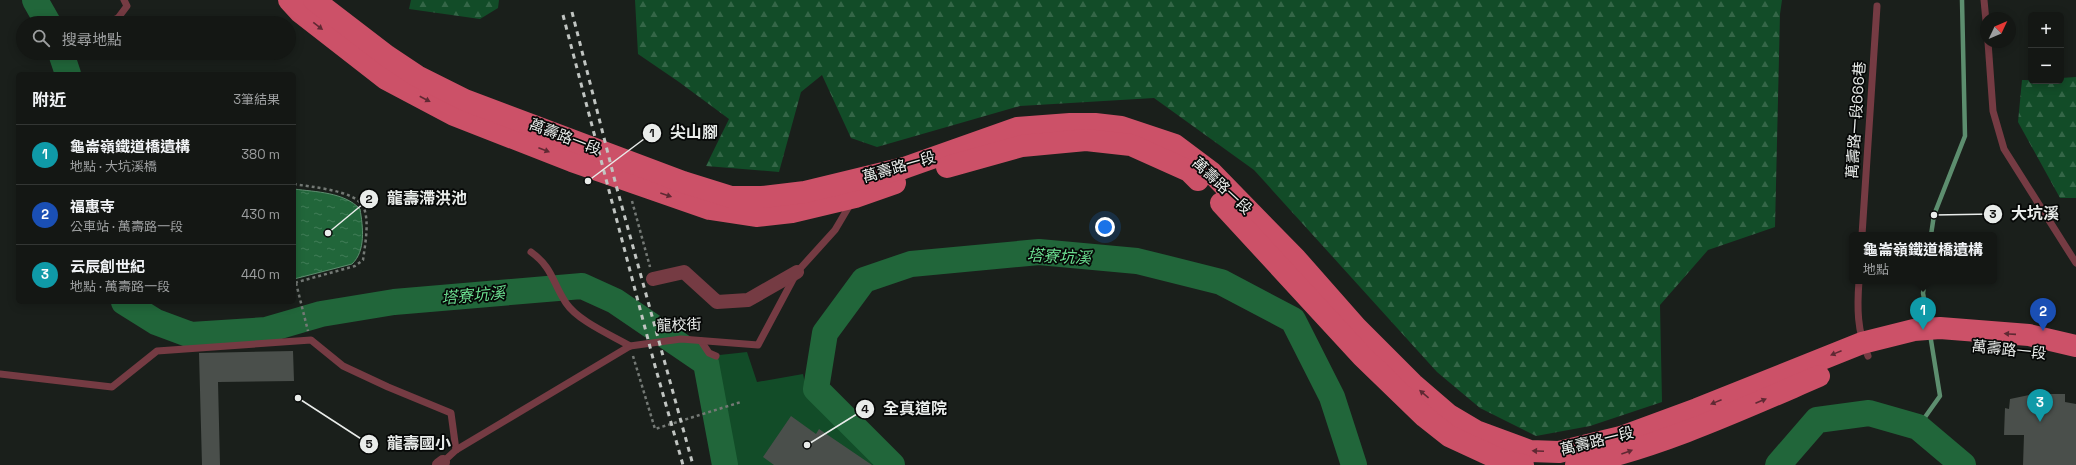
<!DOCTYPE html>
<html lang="zh-TW">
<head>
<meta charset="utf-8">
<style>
  :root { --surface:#141714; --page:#1d201d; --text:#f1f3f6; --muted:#9d9fa0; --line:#333634; --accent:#2563eb }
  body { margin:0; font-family:"Space Grotesk","Noto Sans TC",sans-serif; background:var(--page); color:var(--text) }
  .controls { position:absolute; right:12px; top:12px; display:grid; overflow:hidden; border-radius:6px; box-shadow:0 2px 10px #0003 }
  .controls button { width:36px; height:36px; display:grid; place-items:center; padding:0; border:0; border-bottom:1px solid var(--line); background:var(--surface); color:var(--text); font:20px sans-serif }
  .compass { position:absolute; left:1980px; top:12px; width:36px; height:36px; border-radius:50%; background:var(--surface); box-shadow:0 2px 10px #0003; rotate:46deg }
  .you { position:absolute; left:1105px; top:227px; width:14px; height:14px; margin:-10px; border:3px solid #fff; border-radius:50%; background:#1a73e8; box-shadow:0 0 0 6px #1a73e833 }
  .badge { display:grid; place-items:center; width:26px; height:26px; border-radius:50%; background:var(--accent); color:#fff; font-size:13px; font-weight:700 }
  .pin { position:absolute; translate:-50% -33px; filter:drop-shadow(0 1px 2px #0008) }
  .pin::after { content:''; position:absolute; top:21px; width:14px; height:12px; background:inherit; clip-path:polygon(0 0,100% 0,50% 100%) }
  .popup { position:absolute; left:1849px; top:232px; width:148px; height:52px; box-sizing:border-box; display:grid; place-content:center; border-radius:6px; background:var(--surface); filter:drop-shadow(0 1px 3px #0005); font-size:13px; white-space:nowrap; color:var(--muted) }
  .popup b { font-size:15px; color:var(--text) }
  .popup::after { content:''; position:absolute; left:50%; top:100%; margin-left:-8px; border:8px solid transparent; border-top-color:var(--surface) }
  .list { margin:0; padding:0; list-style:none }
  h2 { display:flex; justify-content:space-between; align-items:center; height:52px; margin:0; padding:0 16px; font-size:17px }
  h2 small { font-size:13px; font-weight:400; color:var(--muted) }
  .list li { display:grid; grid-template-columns:26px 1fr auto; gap:12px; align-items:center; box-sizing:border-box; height:60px; padding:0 16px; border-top:1px solid var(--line) }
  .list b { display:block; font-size:15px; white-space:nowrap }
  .list p { margin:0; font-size:13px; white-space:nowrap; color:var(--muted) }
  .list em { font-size:13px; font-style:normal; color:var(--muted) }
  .icon { flex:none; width:22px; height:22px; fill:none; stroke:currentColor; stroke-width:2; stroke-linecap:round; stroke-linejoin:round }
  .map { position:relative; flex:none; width:2076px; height:465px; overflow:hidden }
  .search { position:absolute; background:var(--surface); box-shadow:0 2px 10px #0003; left:16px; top:16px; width:280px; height:44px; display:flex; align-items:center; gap:10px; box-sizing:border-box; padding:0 14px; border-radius:22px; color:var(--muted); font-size:15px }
  .panel { position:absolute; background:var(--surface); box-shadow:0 2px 10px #0003; left:16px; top:72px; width:280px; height:232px; border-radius:6px }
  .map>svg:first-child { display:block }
</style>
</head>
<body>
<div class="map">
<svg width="2076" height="465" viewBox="0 0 2076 465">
  <defs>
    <pattern id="forest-firs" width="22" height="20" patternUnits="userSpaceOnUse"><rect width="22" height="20" fill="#124c28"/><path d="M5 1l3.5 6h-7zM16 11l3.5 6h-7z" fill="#346647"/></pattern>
    <pattern id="water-ripples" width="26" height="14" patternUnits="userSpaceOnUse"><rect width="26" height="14" fill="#21663a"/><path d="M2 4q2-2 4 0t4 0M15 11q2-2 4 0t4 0" fill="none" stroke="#417c57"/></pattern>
  </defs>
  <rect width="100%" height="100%" fill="#1a1f1b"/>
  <polygon fill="#124c28" points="747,352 757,382 803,374 807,392 880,465 731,465 710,356"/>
  <g fill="url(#forest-firs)">
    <polygon points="411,0 499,0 498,8 480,19 409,9"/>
    <polygon points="635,0 1782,0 1780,14 1775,227 1708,250 1660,305 1662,402 1590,426 1536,436 1480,408 1437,372 1254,170 1154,98 1020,106 877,147 851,138 822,75 801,92 779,172 706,166 729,119 679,82 638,54"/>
    <polygon points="2076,77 2076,198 2060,198 2018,122 2022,80 2061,81 2061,78"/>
  </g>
  <path fill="url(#water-ripples)" stroke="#5d8e6f" d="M294,189C316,192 344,192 360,209C363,227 366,251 352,264L294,279Z"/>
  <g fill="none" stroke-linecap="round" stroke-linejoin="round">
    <g stroke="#5d8e6f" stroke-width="4.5">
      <polyline points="1931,235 1934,215 1965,136 1962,0"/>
      <polyline points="1925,281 1923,293 1928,323"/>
      <polyline points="1918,427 1940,396 1930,334"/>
    </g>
    <g stroke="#21663a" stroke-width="26">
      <polyline points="35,0 48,23"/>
      <polyline points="61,53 68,74"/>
      <polyline points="124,302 156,322 191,335 266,330 321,314 394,302 582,286 615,301 706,363 725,465"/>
      <polyline points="892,465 816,389 825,333 864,280 911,264 1039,252 1137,261 1221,282 1293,320 1332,397 1354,465"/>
      <polyline points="1778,465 1817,420 1869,413 1918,427 1963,465"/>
    </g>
  </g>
  <g fill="#4a4f4b">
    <polygon points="293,351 294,381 218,382 220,465 202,465 199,353"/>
    <polygon points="2034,394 2065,394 2065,402 2076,404 2076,465 2023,465 2024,435 2004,435 2005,408 2009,409 2010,399"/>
    <polygon points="791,416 816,434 819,429 872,465 774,465 763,457"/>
  </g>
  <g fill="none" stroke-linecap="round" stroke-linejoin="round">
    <g stroke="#747975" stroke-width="2.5" stroke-dasharray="3 3" stroke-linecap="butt">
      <path d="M294,184C310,187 354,190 363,206C370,220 365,245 363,260L355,266L294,283"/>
      <polyline points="632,201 650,267"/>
      <polyline points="296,283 308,331"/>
      <polyline points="633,356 655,429 741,402"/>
    </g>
    <g stroke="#753b43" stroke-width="7">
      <polyline points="1984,0 1986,21"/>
      <polyline points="108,23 118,18 127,6 124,0"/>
      <polyline points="1988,42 1993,111 2004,149 2076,263"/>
      <polyline points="1862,235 1877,6"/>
      <path d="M531,252C553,268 552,282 566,303C578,321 611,335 630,346"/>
      <path d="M1859,281C1857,307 1857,331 1868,356"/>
      <polyline points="701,341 709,353 716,356"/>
      <polyline points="0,374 112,387 157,351 311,340 343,366 388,387 451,413 456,450"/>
      <polyline points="443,462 456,450 630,346 681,339 758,345 797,272 835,230 851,203"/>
    </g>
    <g stroke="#753b43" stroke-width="14">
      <polyline points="653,279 684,272 717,302 748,300 797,272"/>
      <polyline points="439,465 443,462"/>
    </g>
    <g stroke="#cc5168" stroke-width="22">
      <polyline points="289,0 300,12 386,79 454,115 572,161 710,209 756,216 792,212 855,197 895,183"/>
      <polyline points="314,0 387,56 417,76 465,100 683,182 731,197 762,197 805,192 904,168 1017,128 1070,124 1095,124 1121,127 1175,145 1211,172 1296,259 1356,327 1413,384 1449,415 1476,431 1530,451 1559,452 1621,437 1697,409 1862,343 1914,330 1940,328 2029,335 2076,346"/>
      <polyline points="947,167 1022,146 1086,140 1131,145 1189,171 1198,180"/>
      <polyline points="1221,203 1362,356 1425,417 1449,436 1503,461 1523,465"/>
      <path d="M1576,465C1660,447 1740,410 1819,376"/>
    </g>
    <g stroke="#c1c5c2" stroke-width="3" stroke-dasharray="5 5" stroke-linecap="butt">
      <polyline points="572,12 616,185 693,465"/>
      <polyline points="563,15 655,366 683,465"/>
    </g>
  </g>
  <defs><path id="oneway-solid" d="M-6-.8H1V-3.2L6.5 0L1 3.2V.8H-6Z"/></defs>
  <g fill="#5f2933">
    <use href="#oneway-solid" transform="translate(318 26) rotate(38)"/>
    <use href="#oneway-solid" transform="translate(425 99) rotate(28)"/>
    <use href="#oneway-solid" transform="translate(544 150) rotate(21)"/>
    <use href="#oneway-solid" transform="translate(666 195) rotate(19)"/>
    <use href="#oneway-solid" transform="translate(2010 334) rotate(-176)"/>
    <use href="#oneway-solid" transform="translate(1836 353) rotate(158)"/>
    <use href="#oneway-solid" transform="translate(1424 394) rotate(-140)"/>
    <use href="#oneway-solid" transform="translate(1761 401) rotate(-23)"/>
    <use href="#oneway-solid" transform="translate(1716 402) rotate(158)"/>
    <use href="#oneway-solid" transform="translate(1538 451) rotate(-177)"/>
    <use href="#oneway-solid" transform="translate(1627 452) rotate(-20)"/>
  </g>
  <g text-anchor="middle" stroke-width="3.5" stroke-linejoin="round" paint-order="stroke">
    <g font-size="15" fill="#e9ecea" stroke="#060807">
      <text transform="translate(1856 120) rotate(-86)" y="5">萬壽路一段666巷</text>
      <text transform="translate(565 137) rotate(21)" y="5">萬壽路一段</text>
      <text transform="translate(899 167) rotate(-16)" y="5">萬壽路一段</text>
      <text transform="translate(1222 186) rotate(43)" y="5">萬壽路一段</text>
      <text transform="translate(679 325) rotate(-2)" y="5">龍校街</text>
      <text transform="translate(2009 350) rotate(6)" y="5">萬壽路一段</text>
      <text transform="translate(1597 441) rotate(-14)" y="5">萬壽路一段</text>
    </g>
    <g font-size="16" font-style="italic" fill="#6bdf90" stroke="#060807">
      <text transform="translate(1059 256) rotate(3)" y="6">塔寮坑溪</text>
      <text transform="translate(473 295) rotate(-5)" y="6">塔寮坑溪</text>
    </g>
  </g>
  <path fill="none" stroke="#e9ecea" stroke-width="1.5" d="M588 181L652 133M328 233L369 199M1934 215L1993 214M807 445L865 409M298 398L369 444"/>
  <g fill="#e9ecea" stroke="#060807" stroke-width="1.5">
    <circle cx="588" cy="181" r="4"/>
    <circle cx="328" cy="233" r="4"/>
    <circle cx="1934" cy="215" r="4"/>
    <circle cx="807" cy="445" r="4"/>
    <circle cx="298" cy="398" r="4"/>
    <circle cx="652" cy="133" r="10"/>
    <circle cx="369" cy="199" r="10"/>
    <circle cx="1993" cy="214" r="10"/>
    <circle cx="865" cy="409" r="10"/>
    <circle cx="369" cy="444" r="10"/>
  </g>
  <g font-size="12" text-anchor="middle" font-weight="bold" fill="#111">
    <text x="652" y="137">1</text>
    <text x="369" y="203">2</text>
    <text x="1993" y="218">3</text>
    <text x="865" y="413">4</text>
    <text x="369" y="448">5</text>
  </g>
  <g font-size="16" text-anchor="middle" font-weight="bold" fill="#e9ecea" stroke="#060807" stroke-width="3.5" stroke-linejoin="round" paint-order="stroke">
    <text x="694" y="138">尖山腳</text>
    <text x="427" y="204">龍壽滯洪池</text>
    <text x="2035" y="219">大坑溪</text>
    <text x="915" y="414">全真道院</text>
    <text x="419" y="449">龍壽國小</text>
  </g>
</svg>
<div class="controls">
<button>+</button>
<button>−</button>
</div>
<svg class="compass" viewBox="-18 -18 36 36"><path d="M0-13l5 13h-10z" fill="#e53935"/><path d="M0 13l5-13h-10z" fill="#9d9fa0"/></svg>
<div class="you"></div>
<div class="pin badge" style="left:1923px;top:330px;background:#0f9aa8">1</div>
<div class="popup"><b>龜崙嶺鐵道橋遺構</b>地點</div>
<div class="pin badge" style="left:2043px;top:331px;background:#1a4fb4">2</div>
<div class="pin badge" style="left:2040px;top:422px;background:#0f9aa8">3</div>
<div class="search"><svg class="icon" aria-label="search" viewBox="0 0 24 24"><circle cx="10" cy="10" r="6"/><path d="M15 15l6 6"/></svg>搜尋地點</div>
<section class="panel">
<h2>附近<small>3筆結果</small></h2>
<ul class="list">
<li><span class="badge" style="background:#0f9aa8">1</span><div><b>龜崙嶺鐵道橋遺構</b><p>地點 · 大坑溪橋</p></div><em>380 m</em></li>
<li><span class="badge" style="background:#1a4fb4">2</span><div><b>福惠寺</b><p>公車站 · 萬壽路一段</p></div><em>430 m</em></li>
<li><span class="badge" style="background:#0f9aa8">3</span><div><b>云辰創世紀</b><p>地點 · 萬壽路一段</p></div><em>440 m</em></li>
</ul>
</section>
</div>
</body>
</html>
